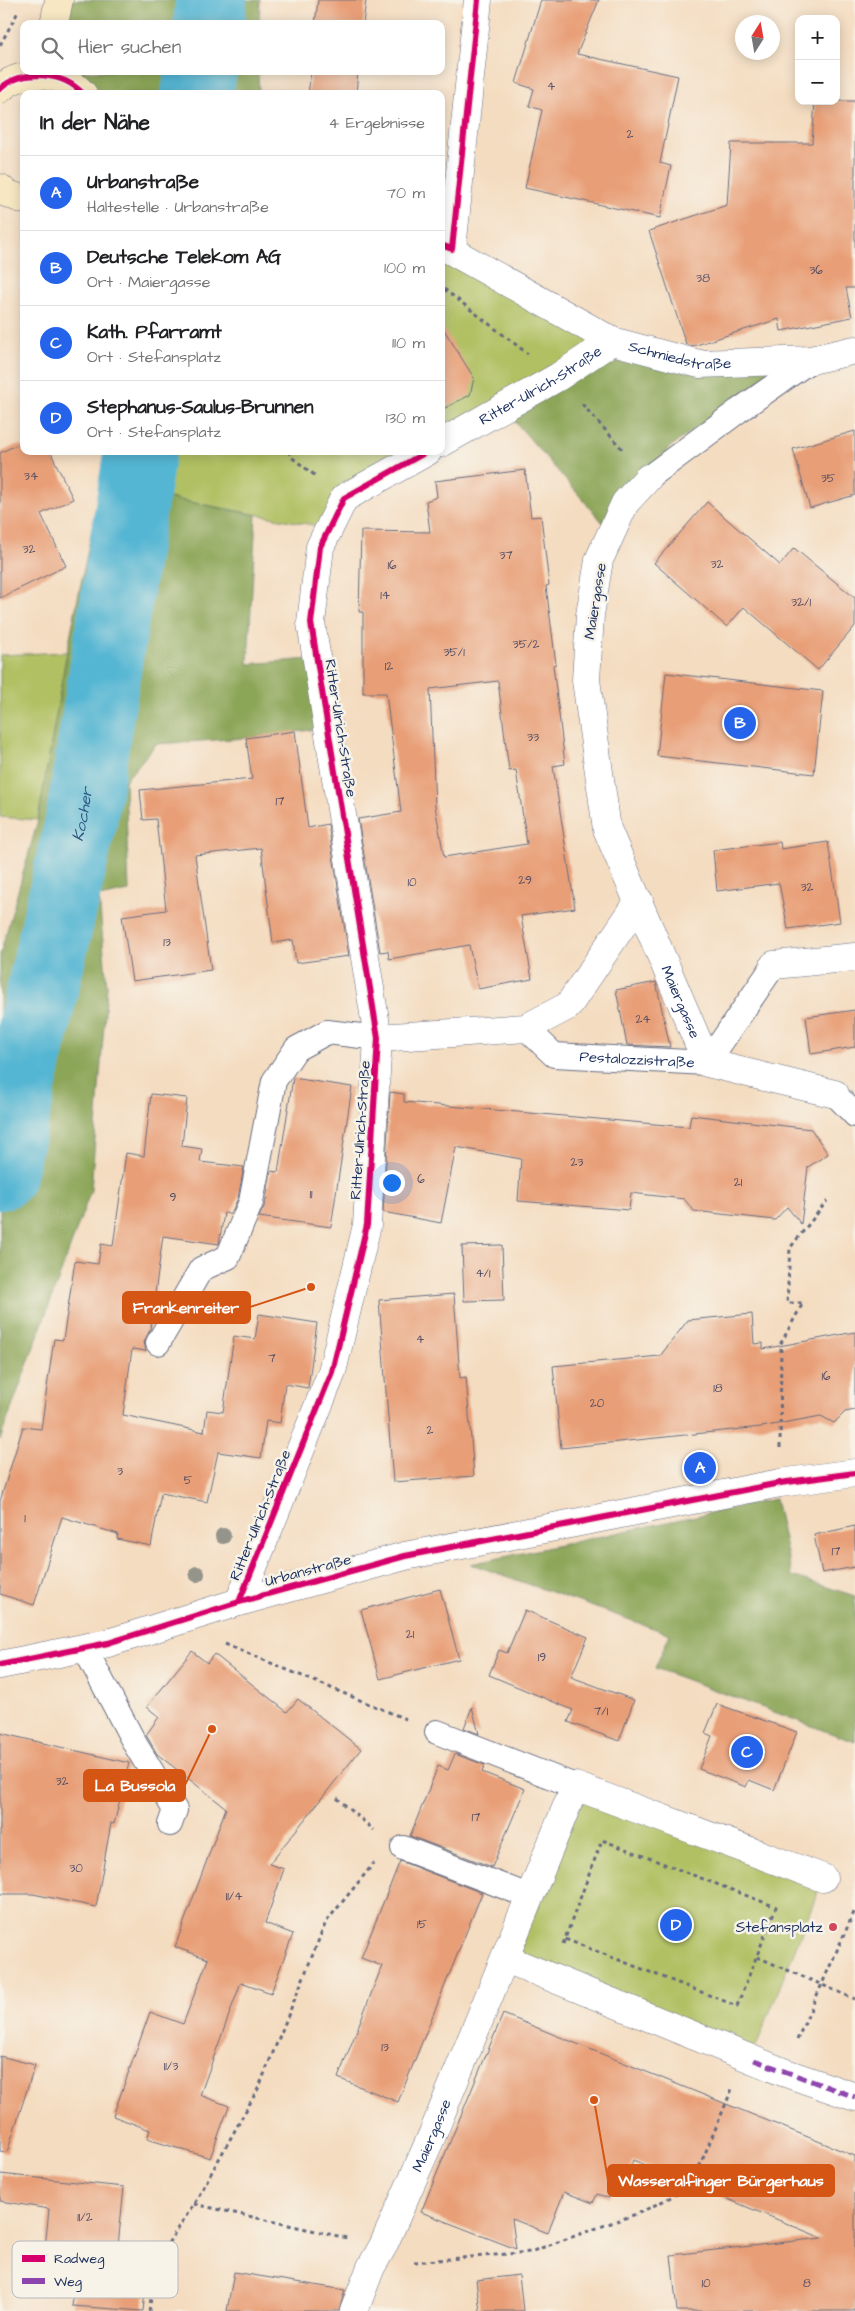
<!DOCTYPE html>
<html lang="de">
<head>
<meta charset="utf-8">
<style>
  :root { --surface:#fff; --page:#f6f6f6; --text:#202124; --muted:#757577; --line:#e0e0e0; --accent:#2563eb }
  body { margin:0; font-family:"Architects Daughter",sans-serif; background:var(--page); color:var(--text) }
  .controls { position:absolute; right:15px; top:15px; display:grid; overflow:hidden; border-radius:10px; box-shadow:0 2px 12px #0003 }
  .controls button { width:45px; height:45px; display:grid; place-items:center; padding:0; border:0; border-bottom:1px solid var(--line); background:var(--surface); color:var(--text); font:25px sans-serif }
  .compass { position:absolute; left:735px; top:15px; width:45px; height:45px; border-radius:50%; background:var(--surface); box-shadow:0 2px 12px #0003; rotate:11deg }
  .you { position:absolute; left:391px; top:1182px; width:18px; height:18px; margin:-12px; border:4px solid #fff; border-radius:50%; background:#1a73e8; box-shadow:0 0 0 8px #1a73e833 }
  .badge { display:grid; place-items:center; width:32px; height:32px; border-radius:50%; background:var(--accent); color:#fff; font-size:16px; font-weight:700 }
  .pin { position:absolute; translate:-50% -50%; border:2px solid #fff; box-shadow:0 1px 5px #0006 }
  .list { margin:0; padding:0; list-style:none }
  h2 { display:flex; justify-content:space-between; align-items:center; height:65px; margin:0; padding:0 20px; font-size:21px }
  h2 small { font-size:16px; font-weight:400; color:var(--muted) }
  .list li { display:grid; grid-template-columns:32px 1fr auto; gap:15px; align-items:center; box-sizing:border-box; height:75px; padding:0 20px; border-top:1px solid var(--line) }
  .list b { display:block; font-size:19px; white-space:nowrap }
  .list p { margin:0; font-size:16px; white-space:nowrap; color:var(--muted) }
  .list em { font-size:16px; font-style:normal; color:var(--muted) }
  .icon { flex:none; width:28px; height:28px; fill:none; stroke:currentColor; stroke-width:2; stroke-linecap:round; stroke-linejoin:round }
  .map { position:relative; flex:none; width:855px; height:2311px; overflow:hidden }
  .search { position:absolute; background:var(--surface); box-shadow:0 2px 12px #0003; left:20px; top:20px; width:425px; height:55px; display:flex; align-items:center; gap:12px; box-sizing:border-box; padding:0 18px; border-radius:10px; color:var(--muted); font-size:19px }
  .panel { position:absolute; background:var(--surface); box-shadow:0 2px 12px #0003; left:20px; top:90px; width:425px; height:365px; border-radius:10px }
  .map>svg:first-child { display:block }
  .green { fill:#b0c062; stroke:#667860 }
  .forest { fill:#8ca658; stroke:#546a5b }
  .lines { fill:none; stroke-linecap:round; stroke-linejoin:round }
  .river { stroke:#55b6d3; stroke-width:72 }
  .building { fill:#e89f77; fill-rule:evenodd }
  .service-casing { stroke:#676c80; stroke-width:26 }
  .minor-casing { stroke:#676c80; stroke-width:29 }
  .tertiary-casing { stroke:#676c80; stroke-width:29 }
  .secondary-casing { stroke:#676c80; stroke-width:29 }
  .path { stroke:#676c80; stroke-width:3; stroke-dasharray:4 4; stroke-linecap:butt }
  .service { stroke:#fff; stroke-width:24 }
  .minor { stroke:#fff; stroke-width:28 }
  .tertiary { stroke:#fff; stroke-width:28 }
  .secondary { stroke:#f7e8c3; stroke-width:28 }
  .quiet { stroke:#8e44ad; stroke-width:5; stroke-dasharray:10 5; stroke-linecap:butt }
  .cycleway-casing { stroke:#f7f3e8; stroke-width:9 }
  .cycleway { stroke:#d6006c; stroke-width:6 }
  .tree { fill:#95948b }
  .poi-dot { fill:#d1495b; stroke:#f7f3e8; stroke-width:2 }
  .labels { text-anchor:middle; stroke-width:5; stroke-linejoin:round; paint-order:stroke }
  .number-label { font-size:12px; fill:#4e4b64 }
  .street-label { font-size:15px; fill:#1b2f5e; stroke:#f7f3e8 }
  .poi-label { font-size:15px; fill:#1b2f5e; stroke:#f7f3e8; text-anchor:end }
  .water-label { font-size:16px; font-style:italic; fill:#2c5881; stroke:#f7f3e8 }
  .key { fill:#f7f3e8; stroke:#b5b8bf; stroke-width:1 }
  .key-label { font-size:14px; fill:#1b2f5e }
  .leader { fill:none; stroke:#d45514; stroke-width:2 }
  .callout-dot { fill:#d45514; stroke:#f7f3e8; stroke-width:2 }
  .callout { fill:#d45514; stroke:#d45514; stroke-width:2 }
  .callout-label { font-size:16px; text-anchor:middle; font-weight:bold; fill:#fff }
</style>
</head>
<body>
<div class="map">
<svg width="855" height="2311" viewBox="0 0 855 2311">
  <rect width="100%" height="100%" fill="#f7f3e8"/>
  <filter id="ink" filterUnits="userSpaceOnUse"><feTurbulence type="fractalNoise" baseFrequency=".02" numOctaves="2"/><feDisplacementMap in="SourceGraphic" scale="10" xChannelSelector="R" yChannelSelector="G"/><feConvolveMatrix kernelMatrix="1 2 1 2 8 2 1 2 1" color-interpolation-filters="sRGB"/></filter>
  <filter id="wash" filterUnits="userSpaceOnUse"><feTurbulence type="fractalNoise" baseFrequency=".0096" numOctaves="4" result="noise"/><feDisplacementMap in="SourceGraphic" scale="20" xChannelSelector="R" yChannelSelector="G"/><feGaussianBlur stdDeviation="1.12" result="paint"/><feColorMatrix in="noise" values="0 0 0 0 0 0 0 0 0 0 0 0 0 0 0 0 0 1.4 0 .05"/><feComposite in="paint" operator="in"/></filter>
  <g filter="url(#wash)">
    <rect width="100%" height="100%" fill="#f4dcc0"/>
    <path class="green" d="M 441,252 L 598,341 L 441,431 Z
      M 154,451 L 405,451 L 318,526 L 147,494 Z
      M 67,652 L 38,820 L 0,817 L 0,655 Z
      M 579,1794 L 821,1884 L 755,2049 L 516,1954 Z"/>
    <path class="forest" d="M 59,0 L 260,0 L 259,24 L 54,24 Z
      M 44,71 L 258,71 L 259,94 L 83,94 Z
      M 613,348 L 774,371 L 670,447 L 605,525 L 510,416 Z
      M 108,451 L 154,451 L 148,494 L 256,515 L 248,664 L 310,659 L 320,729 L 246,738 L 156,744 L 125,781 L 129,891 L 99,897 L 107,987 L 91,1190 L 0,1440 L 0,955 L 38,820 L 67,652 Z
      M 775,1499 L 792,1576 L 855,1596 L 855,1742 L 655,1668 L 670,1634 L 471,1564 Z"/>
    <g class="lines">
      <g class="river">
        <path d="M 209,24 L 211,0"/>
        <path d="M 197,94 L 201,71"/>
        <path id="s1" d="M 0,1174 L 81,821 L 140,451"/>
      </g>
    </g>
    <g id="blocks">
      <path class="building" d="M 318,0 L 366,0 L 363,24 L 315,24 Z
        M 541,0 L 599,0 L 577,54 L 678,76 L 660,163 L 671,166 L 660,218 L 525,188 L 542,110 L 529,106 L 534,89 L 516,83 Z
        M 311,71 L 358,71 L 356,94 L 308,94 Z
        M 815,101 L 855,101 L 855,288 L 846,288 L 852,317 L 781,331 L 779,319 L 693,346 L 686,344 L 649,231 L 727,205 L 731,143 L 812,143 Z
        M 441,325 L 474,378 L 470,395 L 441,410 Z
        M 855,431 L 855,495 L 810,508 L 793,449 Z
        M 16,445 L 24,446 L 24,451 L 50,451 L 73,499 L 41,514 L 66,566 L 0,598 L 0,453 Z
        M 525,470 L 531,517 L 541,516 L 549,585 L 546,586 L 556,664 L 553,665 L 565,764 L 553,766 L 575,908 L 521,916 L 532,979 L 478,989 L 469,945 L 389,959 L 388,951 L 380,952 L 358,819 L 401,812 L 386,693 L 363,693 L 363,612 L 359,612 L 361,531 L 430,532 L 426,501 L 437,497 L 435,481 ZM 498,681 L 509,771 L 516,770 L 527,844 L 444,857 L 435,806 L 430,689 Z
        M 707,502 L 780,565 L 794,548 L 855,598 L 855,626 L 818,670 L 744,607 L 727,627 L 654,563 Z
        M 666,673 L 823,691 L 814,774 L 657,756 Z
        M 295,731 L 308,828 L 328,824 L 349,956 L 296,963 L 293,940 L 273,943 L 261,848 L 195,855 L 211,970 L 132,981 L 122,916 L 166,910 L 156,819 L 143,820 L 140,790 L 252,779 L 246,738 Z
        M 780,842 L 781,849 L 828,842 L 840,922 L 788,929 L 779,883 L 717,891 L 713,850 Z
        M 656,982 L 670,1047 L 627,1045 L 616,990 Z
        M 855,1010 L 855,1047 L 811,1054 L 806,1017 Z
        M 293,1078 L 352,1087 L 331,1227 L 259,1217 L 265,1205 L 271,1171 L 278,1172 Z
        M 390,1092 L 404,1094 L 404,1102 L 689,1127 L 691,1115 L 811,1129 L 828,1154 L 808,1167 L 801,1224 L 787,1207 L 775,1220 L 694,1211 L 684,1199 L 631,1193 L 629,1210 L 518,1201 L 521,1159 L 456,1147 L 441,1223 L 383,1212 Z
        M 151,1094 L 187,1098 L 182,1146 L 202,1149 L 200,1162 L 244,1167 L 238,1198 L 231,1214 L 224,1213 L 219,1244 L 163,1236 L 150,1330 L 144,1342 L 146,1351 L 132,1349 L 123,1415 L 204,1432 L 207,1410 L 223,1412 L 234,1336 L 255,1339 L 259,1314 L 317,1323 L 308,1388 L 285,1384 L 280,1423 L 266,1421 L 261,1458 L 218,1452 L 207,1502 L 161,1493 L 151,1546 L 117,1539 L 118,1534 L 62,1517 L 34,1605 L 0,1594 L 0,1501 L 23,1427 L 41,1429 L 54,1339 L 63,1340 L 75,1261 L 98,1264 L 101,1244 L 113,1246 L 126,1153 L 144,1156 Z
        M 502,1245 L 504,1300 L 464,1301 L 462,1246 Z
        M 454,1294 L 460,1378 L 466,1377 L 474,1476 L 393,1482 L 379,1300 Z
        M 752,1314 L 754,1344 L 763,1343 L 763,1349 L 855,1332 L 855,1410 L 845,1412 L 834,1423 L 821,1416 L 761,1427 L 561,1448 L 553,1366 L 660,1356 L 688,1320 Z
        M 855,1526 L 855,1567 L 822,1573 L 814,1535 Z
        M 440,1589 L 459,1659 L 380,1679 L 361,1610 Z
        M 525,1610 L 588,1637 L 571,1677 L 634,1700 L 619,1741 L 568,1722 L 573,1710 L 489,1675 L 499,1650 L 507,1653 Z
        M 192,1651 L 207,1663 L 214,1654 L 287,1712 L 298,1699 L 361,1749 L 269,1864 L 284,1869 L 265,1923 L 293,1934 L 271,1993 L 241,1982 L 200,2095 L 229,2106 L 210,2158 L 147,2139 L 150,2130 L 113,2116 L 150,2012 L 183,2024 L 208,1959 L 175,1947 L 226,1808 L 157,1754 L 146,1735 L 159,1717 L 147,1707 Z
        M 717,1704 L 797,1732 L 774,1790 L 749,1780 L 746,1787 L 699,1769 L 712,1736 L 705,1733 Z
        M 472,1707 L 479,1734 L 464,1728 Z
        M 0,1733 L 129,1763 L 114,1824 L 111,1823 L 96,1907 L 33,1894 L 0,1894 Z
        M 455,1754 L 485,1765 L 482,1772 L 525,1789 L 492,1867 L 410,1836 L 438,1766 L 448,1770 Z
        M 400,1861 L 482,1893 L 398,2102 L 338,2078 L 382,1966 L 361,1958 Z
        M 503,2014 L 855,2156 L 855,2311 L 677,2311 L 671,2255 L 822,2238 L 633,2160 L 627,2175 L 619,2172 L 609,2198 L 597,2194 L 593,2203 L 564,2192 L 548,2233 L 512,2219 L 516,2249 L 421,2212 Z
        M 0,2056 L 35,2065 L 7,2152 L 0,2151 Z
        M 0,2174 L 124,2187 L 118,2246 L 149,2249 L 143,2311 L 72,2306 L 74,2291 L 41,2287 L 49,2209 L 0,2201 Z
        M 234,2272 L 345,2290 L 339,2311 L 227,2311 Z
        M 519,2275 L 523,2311 L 480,2311 L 476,2280 Z"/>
    </g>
  </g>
  <g filter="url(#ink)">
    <use href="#blocks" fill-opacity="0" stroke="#676c80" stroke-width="1"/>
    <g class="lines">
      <defs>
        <g id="service">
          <path d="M 648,478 L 738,411 L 811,360"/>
          <path id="s2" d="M 526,1028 L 554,1055 L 707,1063 L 774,965"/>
          <path d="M 835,1094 L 855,1115"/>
          <path d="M 158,1343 L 201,1269 L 228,1257 L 251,1202 L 274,1081 L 296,1049 L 327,1032 L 378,1038"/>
          <path d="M 84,1647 L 135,1744 L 175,1810 L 170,1824"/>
          <path d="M 437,1732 L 575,1786"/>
          <path d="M 403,1848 L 531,1897"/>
        </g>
        <g id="minor">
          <path id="s3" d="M 441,245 L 612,341 L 699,364 L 811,360 L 855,350"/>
          <path d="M 452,249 L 478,0"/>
          <path id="s4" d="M 441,443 L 558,377 L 612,341"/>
          <path id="s5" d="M 648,478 L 625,503 L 599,560 L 590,615 L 586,680 L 607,829 L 707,1063 L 835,1094"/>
          <path d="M 774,965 L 855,957"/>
          <path d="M 378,1038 L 526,1028 L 568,1006 L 639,901"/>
          <path d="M 239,1602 L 332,1372 L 367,1225 L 378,1038 L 311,623 L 320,547 L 344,498 L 428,451"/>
          <path d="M 506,1959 L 783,2072 L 855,2097"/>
          <path id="s6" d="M 354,2311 L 371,2267 L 383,2246 L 431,2138 L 575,1786 L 823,1878"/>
        </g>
        <path id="tertiary" d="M 0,1665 L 108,1643 L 239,1602 L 405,1556 L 780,1483 L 855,1473"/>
        <path id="secondary" d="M 54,24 L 59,0
          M 0,89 C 22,68 64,72 83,94
          M 0,188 L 6,193 L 24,200"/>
      </defs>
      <use href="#service" class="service-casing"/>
      <use href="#minor" class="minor-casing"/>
      <use href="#tertiary" class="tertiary-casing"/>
      <use href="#secondary" class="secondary-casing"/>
      <path class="path" d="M 0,45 L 18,12
        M 444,289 L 528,354
        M 582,404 L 624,451
        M 289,451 L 290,456 L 317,477
        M 780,1448 L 781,1343 L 803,1303 L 787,1303 L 790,1248 L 827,1201
        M 225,1644 L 408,1720
        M 337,1798 L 374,1830
        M 563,1944 L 602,1840 L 776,1907 L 737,2006 L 565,1939
        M 757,1957 L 855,1999
        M 797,2040 L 855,1910
        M 194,2204 L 347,2238
        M 414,2262 L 530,2252 L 639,2213 L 691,2187 L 732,2089
        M 149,2311 L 157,2260 L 194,2204 L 259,2087 L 326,1922 L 374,1863"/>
      <use href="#service" class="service"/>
      <use href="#minor" class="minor"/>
      <use href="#tertiary" class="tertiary"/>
      <use href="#secondary" class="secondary"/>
      <path class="quiet" d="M 754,2060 L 855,2097"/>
      <defs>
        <path id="cycleway" d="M 0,89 C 22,68 64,72 83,94
          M 441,245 L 452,249 L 478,0
          M 239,1602 L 332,1372 L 367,1225 L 378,1038 L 311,623 L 320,547 L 344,498 L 428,451
          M 0,1665 L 108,1643 L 239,1602 L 405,1556 L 780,1483 L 855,1473"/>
      </defs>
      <use href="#cycleway" class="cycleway-casing"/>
      <use href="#cycleway" class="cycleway"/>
    </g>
    <g class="tree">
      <circle cx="223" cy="1536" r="8"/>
      <circle cx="197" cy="1574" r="8"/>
    </g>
  </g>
  <circle class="poi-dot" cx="833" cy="1927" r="5"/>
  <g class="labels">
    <g class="number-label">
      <text x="551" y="90">4</text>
      <text x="630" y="138">2</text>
      <text x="816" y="274">36</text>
      <text x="703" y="282">38</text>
      <text x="31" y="480">34</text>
      <text x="828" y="482">35</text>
      <text x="29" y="553">32</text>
      <text x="506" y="559">37</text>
      <text x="717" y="568">32</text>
      <text x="392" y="569">16</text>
      <text x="385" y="599">14</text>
      <text x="801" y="606">32/1</text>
      <text x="526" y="648">35/2</text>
      <text x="454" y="656">35/1</text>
      <text x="389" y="670">12</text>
      <text x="533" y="741">33</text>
      <text x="280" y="805">17</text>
      <text x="525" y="884">29</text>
      <text x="412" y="886">10</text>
      <text x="807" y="891">32</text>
      <text x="167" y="946">13</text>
      <text x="643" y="1023">24</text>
      <text x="577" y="1166">23</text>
      <text x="421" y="1183">6</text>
      <text x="738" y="1186">21</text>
      <text x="311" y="1198">11</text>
      <text x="173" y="1201">9</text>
      <text x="483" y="1277">4/1</text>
      <text x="420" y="1343">4</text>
      <text x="272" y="1362">7</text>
      <text x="826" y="1380">16</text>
      <text x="718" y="1392">18</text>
      <text x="597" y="1407">20</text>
      <text x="430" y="1434">2</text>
      <text x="120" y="1475">3</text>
      <text x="188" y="1484">5</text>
      <text x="25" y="1522">1</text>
      <text x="836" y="1555">17</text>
      <text x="410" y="1638">21</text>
      <text x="542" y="1661">19</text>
      <text x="601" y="1715">7/1</text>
      <text x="62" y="1785">32</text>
      <text x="476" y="1821">17</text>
      <text x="76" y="1872">30</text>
      <text x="234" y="1900">11/4</text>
      <text x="422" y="1928">15</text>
      <text x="385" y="2051">13</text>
      <text x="171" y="2070">11/3</text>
      <text x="85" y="2221">11/2</text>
      <text x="706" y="2287">10</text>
      <text x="807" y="2287">8</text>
    </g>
    <g class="street-label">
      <text dy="5" stroke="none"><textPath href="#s3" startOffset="266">Schmiedstraße</textPath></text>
      <text dy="5" stroke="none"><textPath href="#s4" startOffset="115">Ritter-Ulrich-Straße</textPath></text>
      <text transform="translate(595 601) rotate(-81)" y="5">Maiergasse</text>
      <text transform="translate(341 728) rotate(81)" y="5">Ritter-Ulrich-Straße</text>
      <text dy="5" stroke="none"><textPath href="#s5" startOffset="556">Maiergasse</textPath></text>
      <text dy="5" stroke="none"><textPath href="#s2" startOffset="122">Pestalozzistraße</textPath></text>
      <text transform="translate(360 1130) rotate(-86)" y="5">Ritter-Ulrich-Straße</text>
      <text transform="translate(260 1515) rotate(-68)" y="5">Ritter-Ulrich-Straße</text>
      <text transform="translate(308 1570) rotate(-15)" y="5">Urbanstraße</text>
      <text dy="5" stroke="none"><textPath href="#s6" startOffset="192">Maiergasse</textPath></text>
    </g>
    <g class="poi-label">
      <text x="823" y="1932">Stefansplatz</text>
    </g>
    <g class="water-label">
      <text dy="6" stroke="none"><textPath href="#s1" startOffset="369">Kocher</textPath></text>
    </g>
  </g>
  <rect x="12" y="2241" width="166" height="57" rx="8" class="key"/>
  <rect x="22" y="2255" width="23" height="7" fill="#d6006c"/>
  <rect x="22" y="2278" width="23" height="6" fill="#8e44ad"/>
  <g class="key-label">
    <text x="54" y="2263">Radweg</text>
    <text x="54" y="2286">Weg</text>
  </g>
  <path class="leader" d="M311 1287L250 1307M212 1729L185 1785M594 2100L608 2180"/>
  <g class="callout-dot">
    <circle cx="311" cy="1287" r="5"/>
    <circle cx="212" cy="1729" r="5"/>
    <circle cx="594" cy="2100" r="5"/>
  </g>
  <g class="callout">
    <rect x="123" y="1292" width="127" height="31" rx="5"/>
    <rect x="84" y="1770" width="101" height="31" rx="5"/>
    <rect x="608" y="2165" width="226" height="31" rx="5"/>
  </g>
  <g class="callout-label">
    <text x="186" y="1313">Frankenreiter</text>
    <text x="135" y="1791">La Bussola</text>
    <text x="721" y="2186">Wasseralfinger Bürgerhaus</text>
  </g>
</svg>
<div class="controls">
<button>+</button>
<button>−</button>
</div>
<svg class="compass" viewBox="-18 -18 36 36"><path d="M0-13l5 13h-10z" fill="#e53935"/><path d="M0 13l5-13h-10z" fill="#757577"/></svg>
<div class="you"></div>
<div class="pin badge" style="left:700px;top:1468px">A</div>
<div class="pin badge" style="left:740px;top:723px">B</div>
<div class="pin badge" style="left:747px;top:1752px">C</div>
<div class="pin badge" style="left:676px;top:1925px">D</div>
<div class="search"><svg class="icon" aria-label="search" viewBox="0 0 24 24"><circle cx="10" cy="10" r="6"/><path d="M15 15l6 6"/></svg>Hier suchen</div>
<section class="panel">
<h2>In der Nähe<small>4 Ergebnisse</small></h2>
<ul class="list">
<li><span class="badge">A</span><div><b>Urbanstraße</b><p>Haltestelle · Urbanstraße</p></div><em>70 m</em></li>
<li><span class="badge">B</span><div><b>Deutsche Telekom AG</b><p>Ort · Maiergasse</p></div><em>100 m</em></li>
<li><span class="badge">C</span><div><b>Kath. Pfarramt</b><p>Ort · Stefansplatz</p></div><em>110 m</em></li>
<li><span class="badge">D</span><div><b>Stephanus-Saulus-Brunnen</b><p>Ort · Stefansplatz</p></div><em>130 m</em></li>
</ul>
</section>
</div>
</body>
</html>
